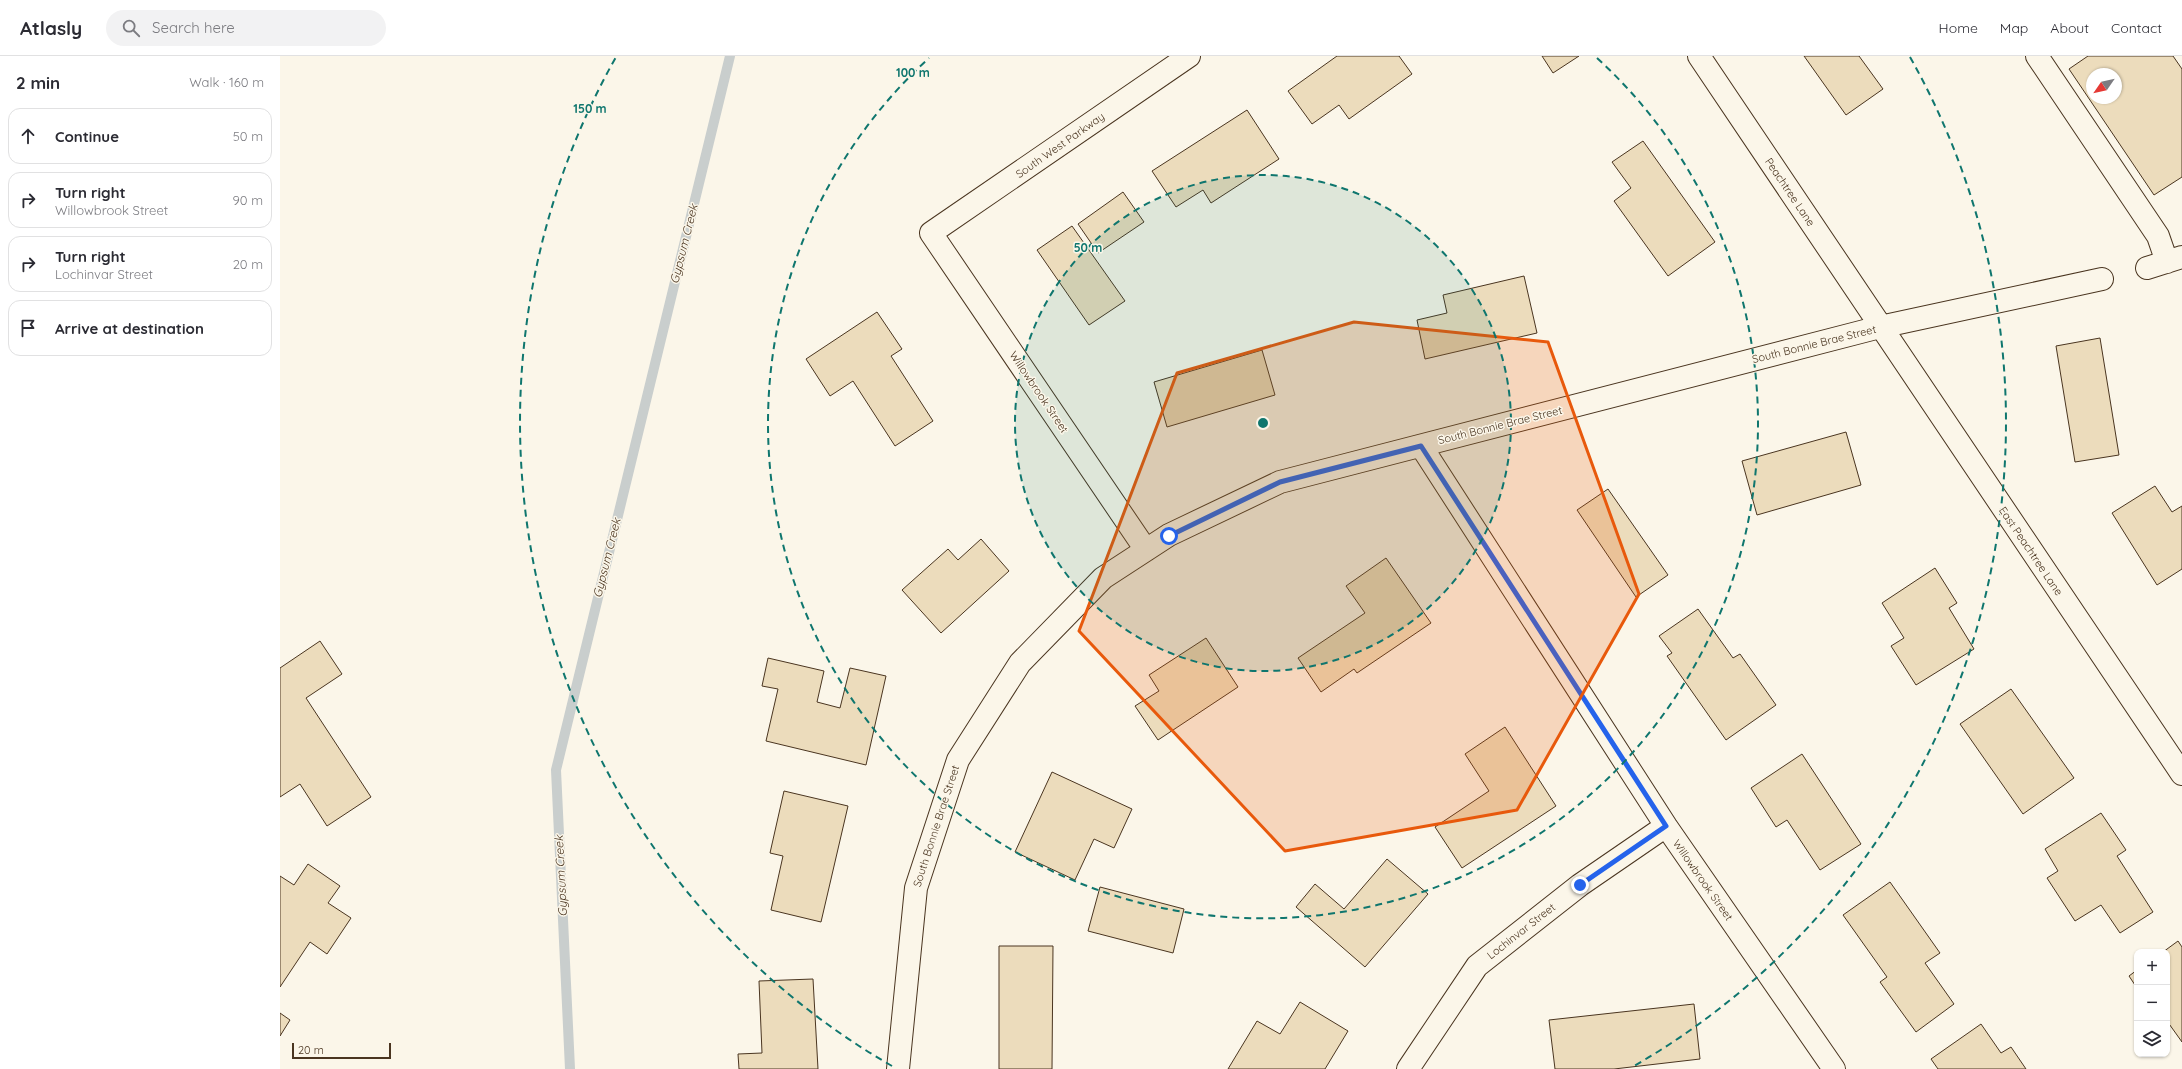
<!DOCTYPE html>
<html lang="en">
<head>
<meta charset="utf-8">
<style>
  :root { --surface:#fff; --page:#f2f2f3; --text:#2b2b33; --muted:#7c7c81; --line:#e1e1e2 }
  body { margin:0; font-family:Quicksand,sans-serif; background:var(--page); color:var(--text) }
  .controls { position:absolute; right:12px; bottom:12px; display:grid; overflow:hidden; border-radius:8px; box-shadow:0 1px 3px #0004 }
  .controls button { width:36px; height:36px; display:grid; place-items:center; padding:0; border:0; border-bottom:1px solid var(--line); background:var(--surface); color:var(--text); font:20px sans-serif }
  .compass { position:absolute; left:1806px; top:12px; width:36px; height:36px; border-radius:50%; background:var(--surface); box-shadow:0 1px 3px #0004; rotate:236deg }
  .scale { position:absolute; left:12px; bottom:10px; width:99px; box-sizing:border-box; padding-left:4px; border:2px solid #4a3520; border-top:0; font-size:11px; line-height:14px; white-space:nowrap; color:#4a3520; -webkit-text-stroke:3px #fbf6e9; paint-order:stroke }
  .stop { position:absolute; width:12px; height:12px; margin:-9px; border:3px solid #2563eb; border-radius:50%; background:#fff }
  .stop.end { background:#2563eb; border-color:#fff; box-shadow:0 1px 4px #0008 }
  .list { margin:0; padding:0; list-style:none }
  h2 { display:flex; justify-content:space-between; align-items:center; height:52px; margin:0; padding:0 16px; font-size:17px }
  h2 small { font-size:13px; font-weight:400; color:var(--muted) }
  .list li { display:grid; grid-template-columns:26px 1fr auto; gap:12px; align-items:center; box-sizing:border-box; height:56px; margin:0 8px 8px; padding:0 8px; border:1px solid var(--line); border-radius:12px }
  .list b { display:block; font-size:15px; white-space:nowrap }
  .list p { margin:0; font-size:13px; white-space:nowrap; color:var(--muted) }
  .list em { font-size:13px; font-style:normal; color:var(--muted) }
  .icon { flex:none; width:22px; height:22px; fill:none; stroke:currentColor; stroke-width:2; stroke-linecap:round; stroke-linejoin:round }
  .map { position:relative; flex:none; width:1902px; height:1013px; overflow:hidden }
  header { display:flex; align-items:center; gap:24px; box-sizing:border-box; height:56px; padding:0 20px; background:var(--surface); border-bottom:1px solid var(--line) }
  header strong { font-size:19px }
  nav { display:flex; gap:22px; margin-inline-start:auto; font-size:14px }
  .search { width:280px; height:36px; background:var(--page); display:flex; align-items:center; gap:10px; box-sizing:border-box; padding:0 14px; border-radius:22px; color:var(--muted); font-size:15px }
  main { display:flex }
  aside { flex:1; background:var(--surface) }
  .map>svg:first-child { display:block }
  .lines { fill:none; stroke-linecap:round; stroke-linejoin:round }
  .stream { stroke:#c9cecd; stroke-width:10 }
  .building { fill:#ecdcbc; stroke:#4a3520; fill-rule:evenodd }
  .minor-casing { stroke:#4a3520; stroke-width:24 }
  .minor { stroke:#fbf6e9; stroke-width:22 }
  .route { stroke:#2563eb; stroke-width:5 }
  .marked { fill:#e8590c; fill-opacity:0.2; stroke:#e8590c; stroke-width:3; stroke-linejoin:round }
  .ring { fill:none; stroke:#0f766e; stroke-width:2; stroke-dasharray:7 5 }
  .labels { text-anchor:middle; stroke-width:3; stroke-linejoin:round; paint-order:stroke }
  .street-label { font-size:11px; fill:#4a3520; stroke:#fbf6e9 }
  .water-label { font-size:12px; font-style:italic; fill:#4a3520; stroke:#fbf6e9 }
  .centre { fill:#0f766e; stroke:#fbf6e9; stroke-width:2 }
  .ring-label { font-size:12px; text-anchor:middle; font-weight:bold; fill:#0f766e; stroke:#fbf6e9; stroke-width:3; stroke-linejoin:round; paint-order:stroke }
</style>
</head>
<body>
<header>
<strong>Atlasly</strong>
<div class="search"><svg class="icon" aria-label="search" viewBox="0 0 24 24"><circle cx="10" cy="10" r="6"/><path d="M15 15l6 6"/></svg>Search here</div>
<nav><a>Home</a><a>Map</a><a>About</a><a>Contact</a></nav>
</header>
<main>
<aside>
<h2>2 min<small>Walk · 160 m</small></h2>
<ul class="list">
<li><svg class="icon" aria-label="ahead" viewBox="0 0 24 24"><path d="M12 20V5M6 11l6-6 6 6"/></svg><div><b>Continue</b></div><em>50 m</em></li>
<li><svg class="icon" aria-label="right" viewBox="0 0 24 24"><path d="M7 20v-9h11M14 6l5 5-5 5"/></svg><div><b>Turn right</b><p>Willowbrook Street</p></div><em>90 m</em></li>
<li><svg class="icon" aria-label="right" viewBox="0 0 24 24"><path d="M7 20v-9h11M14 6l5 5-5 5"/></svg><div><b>Turn right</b><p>Lochinvar Street</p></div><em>20 m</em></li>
<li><svg class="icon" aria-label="arrive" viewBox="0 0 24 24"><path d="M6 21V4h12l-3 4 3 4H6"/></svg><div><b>Arrive at destination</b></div></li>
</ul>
</aside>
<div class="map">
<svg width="1902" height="1013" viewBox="0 0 1902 1013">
  <rect width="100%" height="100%" fill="#fbf6e9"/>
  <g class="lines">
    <path class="stream" d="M 290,1013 L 276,714 L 450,0"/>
  </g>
  <path class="building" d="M 1057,0 L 1119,0 L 1132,18 L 1069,63 L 1059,49 L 1032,68 L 1008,35 Z
    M 1262,0 L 1299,0 L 1273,17 Z
    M 1524,0 L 1579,0 L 1603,33 L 1566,59 Z
    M 1808,0 L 1893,0 L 1902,13 L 1902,121 L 1874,139 L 1789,13 ZM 1812,18 L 1836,18 L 1836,42 L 1812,42 Z
    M 967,54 L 999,103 L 931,147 L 923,134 L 896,151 L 872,115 Z
    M 1363,85 L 1435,186 L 1388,220 L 1334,145 L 1351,132 L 1332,106 Z
    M 843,136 L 864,166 L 818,197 L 798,168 Z
    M 792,170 L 845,245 L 809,269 L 757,194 Z
    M 1244,220 L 1257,277 L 1145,303 L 1137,264 L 1167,257 L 1163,239 Z
    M 597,256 L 622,293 L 611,300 L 653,365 L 615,390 L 573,325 L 550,340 L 526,303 Z
    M 1820,282 L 1839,399 L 1795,406 L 1776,290 Z
    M 982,294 L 995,339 L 887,371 L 874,326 Z
    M 1566,376 L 1581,429 L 1477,459 L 1462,405 Z
    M 1875,430 L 1892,456 L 1902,450 L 1902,513 L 1877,529 L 1832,457 Z
    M 1328,433 L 1388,519 L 1356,541 L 1297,454 Z
    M 701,483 L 729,515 L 661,577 L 622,534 L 668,493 L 678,504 Z
    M 1106,502 L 1151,567 L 1077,617 L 1074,613 L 1041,636 L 1018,602 L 1085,557 L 1066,530 Z
    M 1655,512 L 1677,547 L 1669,552 L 1694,593 L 1636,629 L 1611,590 L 1624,582 L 1602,547 Z
    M 1418,553 L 1453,602 L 1460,598 L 1496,649 L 1446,684 L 1387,600 L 1392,597 L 1379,580 Z
    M 926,582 L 958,631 L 878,684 L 855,650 L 879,635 L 869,619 Z
    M 40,585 L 62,618 L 26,642 L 91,741 L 47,770 L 20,728 L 0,741 L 0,612 Z
    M 488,602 L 544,615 L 537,646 L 560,652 L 570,612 L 606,620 L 586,709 L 486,685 L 498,633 L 482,630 Z
    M 1731,633 L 1794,722 L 1743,758 L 1680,668 Z
    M 1225,671 L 1276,750 L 1182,812 L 1155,771 L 1209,735 L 1185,698 Z
    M 1522,698 L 1581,788 L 1540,814 L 1507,764 L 1496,771 L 1471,732 Z
    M 772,716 L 852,753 L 834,792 L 814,783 L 795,824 L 735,796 Z
    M 504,735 L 568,750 L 541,866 L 491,854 L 503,800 L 490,797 Z
    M 1821,757 L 1846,794 L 1837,800 L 1873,856 L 1840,877 L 1821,849 L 1795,865 L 1767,822 L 1778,815 L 1765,793 Z
    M 1107,803 L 1148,838 L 1085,911 L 1016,851 L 1035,828 L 1064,853 Z
    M 28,808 L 60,830 L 48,847 L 71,862 L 47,898 L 30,886 L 0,931 L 0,820 L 14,829 Z
    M 1610,826 L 1660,897 L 1645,907 L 1674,948 L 1636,976 L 1600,926 L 1607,921 L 1563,859 Z
    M 820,831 L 904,853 L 893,897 L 808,875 Z
    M 1898,885 L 1902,891 L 1902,986 L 1887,965 L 1887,896 L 1883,896 Z
    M 719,890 L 773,890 L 772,1013 L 719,1013 Z
    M 1857,914 L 1857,932 L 1849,920 Z
    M 533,923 L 538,1013 L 459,1013 L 458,998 L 482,997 L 479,925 Z
    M 1020,946 L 1068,975 L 1045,1013 L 948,1013 L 977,965 L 1000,978 Z
    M 1414,948 L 1420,1003 L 1334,1013 L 1275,1013 L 1269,964 Z
    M 0,957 L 10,964 L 0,980 Z
    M 1701,968 L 1721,997 L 1731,991 L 1746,1013 L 1658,1013 L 1651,1003 Z"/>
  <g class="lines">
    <defs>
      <path id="minor" d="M 1419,0 L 1902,718
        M 1757,0 L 1878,180 L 1887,206
        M 1867,212 L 1902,201
        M 1141,390 L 1386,770 L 1554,1013
        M 866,494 L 651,177 L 909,0
        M 618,1013 L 636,832 L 678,704 L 740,607 L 823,522 L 866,494 L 889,479 L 1000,426 L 1600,271 L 1822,223
        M 1128,1013 L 1197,910 L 1300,829 L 1386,770"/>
    </defs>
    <use href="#minor" class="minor-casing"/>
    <use href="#minor" class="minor"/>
  </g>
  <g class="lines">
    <path class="route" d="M 889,480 L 1000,426 L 1141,390 L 1386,770 L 1300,829"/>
  </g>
  <path class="marked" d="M 1074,266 L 1268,286 L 1359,538 L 1237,754 L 1005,795 L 799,575 L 897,317 Z"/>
  <circle cx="983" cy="367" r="248" fill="#0f766e" fill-opacity=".12"/>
  <g class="ring">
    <circle cx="983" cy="367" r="248"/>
    <path d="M1317 2A495 495 0 1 1 649 2"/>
    <path d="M612 1010A743 743 0 0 1 336 1M1630 1A743 743 0 0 1 1354 1010"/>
  </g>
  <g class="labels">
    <g class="street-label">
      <text transform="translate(780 89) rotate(-35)" y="4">South West Parkway</text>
      <text transform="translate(1510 136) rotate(56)" y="4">Peachtree Lane</text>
      <text transform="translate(1534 288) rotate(-14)" y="4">South Bonnie Brae Street</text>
      <text transform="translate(759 336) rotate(56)" y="4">Willowbrook Street</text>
      <text transform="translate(1220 369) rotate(-14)" y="4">South Bonnie Brae Street</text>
      <text transform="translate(1751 495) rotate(56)" y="4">East Peachtree Lane</text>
      <text transform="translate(656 770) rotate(-72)" y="4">South Bonnie Brae Street</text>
      <text transform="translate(1423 824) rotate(55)" y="4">Willowbrook Street</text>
      <text transform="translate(1241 875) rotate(-38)" y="4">Lochinvar Street</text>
    </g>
    <g class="water-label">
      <text transform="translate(404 188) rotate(-76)" y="4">Gypsum Creek</text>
      <text transform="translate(327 502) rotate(-76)" y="4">Gypsum Creek</text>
      <text transform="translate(281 820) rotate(-93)" y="4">Gypsum Creek</text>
    </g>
  </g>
  <circle cx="983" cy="367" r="6" class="centre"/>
  <g class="ring-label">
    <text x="633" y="21">100 m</text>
    <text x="310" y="57">150 m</text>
    <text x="808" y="196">50 m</text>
  </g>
</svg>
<div class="controls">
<button>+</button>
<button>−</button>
<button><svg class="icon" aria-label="layers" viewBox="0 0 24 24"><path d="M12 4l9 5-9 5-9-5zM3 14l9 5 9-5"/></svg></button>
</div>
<svg class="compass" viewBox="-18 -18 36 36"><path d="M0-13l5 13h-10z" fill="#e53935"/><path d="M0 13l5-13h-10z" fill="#7c7c81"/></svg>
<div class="scale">20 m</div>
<div class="stop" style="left:889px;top:480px"></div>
<div class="stop end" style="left:1300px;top:829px"></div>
</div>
</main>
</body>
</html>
